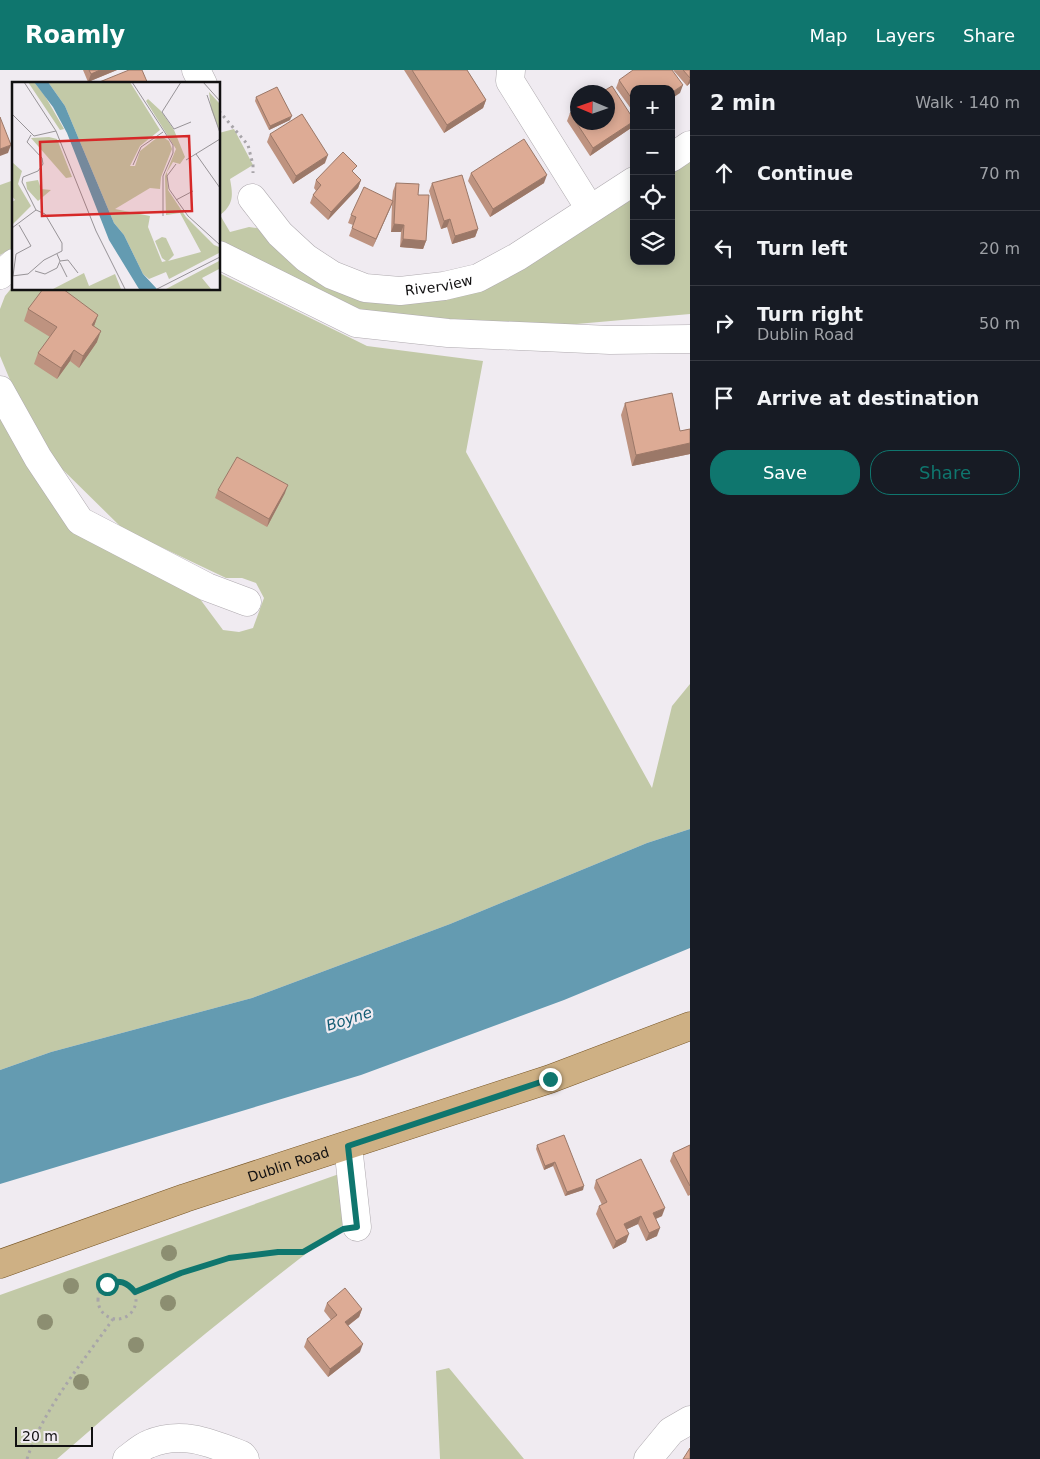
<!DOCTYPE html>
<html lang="en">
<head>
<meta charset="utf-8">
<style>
  :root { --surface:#171b24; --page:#242831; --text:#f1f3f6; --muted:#9ea1a6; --line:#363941; --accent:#0f766e }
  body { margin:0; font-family:"DejaVu Sans",sans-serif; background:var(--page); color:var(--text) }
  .controls { position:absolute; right:15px; top:15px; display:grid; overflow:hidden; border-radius:10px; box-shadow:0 2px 12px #0003 }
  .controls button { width:45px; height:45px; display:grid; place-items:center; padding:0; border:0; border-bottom:1px solid var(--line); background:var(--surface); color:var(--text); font:25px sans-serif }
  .compass { position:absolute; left:570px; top:15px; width:45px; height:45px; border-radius:50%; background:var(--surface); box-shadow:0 2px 12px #0003; rotate:272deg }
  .scale { position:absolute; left:15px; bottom:12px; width:78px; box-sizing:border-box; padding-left:5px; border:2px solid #111011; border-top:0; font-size:14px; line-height:18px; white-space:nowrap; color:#111011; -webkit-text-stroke:4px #f0ebf1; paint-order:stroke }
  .stop { position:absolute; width:15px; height:15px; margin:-11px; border:4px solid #0f766e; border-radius:50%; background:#fff }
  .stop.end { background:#0f766e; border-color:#fff; box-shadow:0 1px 5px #0008 }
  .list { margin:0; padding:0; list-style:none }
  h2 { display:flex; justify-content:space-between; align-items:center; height:65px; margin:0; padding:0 20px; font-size:21px }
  h2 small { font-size:16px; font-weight:400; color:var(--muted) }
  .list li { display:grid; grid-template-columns:32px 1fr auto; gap:15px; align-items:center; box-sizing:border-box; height:75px; padding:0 20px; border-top:1px solid var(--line) }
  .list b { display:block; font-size:19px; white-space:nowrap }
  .list p { margin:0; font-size:16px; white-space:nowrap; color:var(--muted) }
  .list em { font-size:16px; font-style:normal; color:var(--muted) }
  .actions { display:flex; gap:10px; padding:15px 20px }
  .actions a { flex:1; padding:11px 0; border:1px solid var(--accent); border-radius:20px; text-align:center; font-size:18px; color:var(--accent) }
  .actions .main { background:var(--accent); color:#fff }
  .icon { flex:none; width:28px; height:28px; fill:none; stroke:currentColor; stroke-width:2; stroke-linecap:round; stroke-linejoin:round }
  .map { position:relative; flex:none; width:690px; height:1389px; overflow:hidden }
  header { display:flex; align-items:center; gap:30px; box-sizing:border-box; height:70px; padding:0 25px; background:var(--accent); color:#fff }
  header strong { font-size:24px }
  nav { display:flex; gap:28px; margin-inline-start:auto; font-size:18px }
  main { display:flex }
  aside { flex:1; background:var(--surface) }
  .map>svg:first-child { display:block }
  .green { fill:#c2c9a7 }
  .water { fill:#649bb1 }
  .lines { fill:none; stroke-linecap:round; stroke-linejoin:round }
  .minor-casing { stroke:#afaaaf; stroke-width:29 }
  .major-casing { stroke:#775626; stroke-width:29 }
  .path { stroke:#a8a5a9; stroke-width:3; stroke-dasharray:2.5 4; stroke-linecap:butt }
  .minor { stroke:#fff; stroke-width:28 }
  .major { stroke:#ceb084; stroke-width:28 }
  .tree { fill:#8c8e71 }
  .wall { fill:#be9380 }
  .shaded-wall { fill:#9b7868 }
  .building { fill:#ddab95; stroke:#9b7868 }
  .route { stroke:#0f766e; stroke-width:6 }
  .labels { text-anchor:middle; stroke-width:4.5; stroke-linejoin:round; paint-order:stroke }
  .street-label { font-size:14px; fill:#111011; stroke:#f0ebf1 }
  .water-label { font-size:15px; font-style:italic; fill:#115b73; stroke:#f0ebf1 }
  .inset-road { fill:none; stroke:#979397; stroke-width:1 }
  .view { fill:#d62828; fill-opacity:0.15; stroke:#d62828; stroke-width:2.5 }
  .inset-edge { fill:none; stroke:#111011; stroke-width:2.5 }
</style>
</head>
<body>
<header>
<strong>Roamly</strong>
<nav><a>Map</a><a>Layers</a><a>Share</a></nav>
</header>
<main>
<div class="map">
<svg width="690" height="1389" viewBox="0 0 690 1389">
  <rect width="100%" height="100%" fill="#f0ebf1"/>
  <path class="green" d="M 234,59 L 253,95 L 230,109 C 233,125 234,134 220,145 L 230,162 L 249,157 L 257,158 L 288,190 L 325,216 L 369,232 L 405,233 L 451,229 L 491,215 L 634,128 L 634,191 L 671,191 L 671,102 L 690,89 L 690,244 L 554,256 L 503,256 L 363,240 L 330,228 L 219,174 L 219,63 Z
    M 14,110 L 14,177 L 0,185 L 0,115 Z
    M 219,203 L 367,276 L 483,291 L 466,382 L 652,718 L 672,636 L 690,614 L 690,759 L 647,773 L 450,854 L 252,928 L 51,982 L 0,1000 L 0,349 L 70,457 L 200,529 L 223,560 L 239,562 L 253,558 L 264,528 L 256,513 L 242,508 L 226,508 L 123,459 L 59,396 L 18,329 L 0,286 L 0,239 L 5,226 L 14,215 L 14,219 L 219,219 Z
    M 339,1104 L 344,1154 C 247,1229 150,1307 57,1389 L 0,1389 L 0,1225 Z
    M 449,1298 L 524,1389 L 440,1389 L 436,1301 Z"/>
  <path class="water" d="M 690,759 L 690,878 L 564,930 L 361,1005 L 0,1114 L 0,1000 L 51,982 L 252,928 L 450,854 L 647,773 Z"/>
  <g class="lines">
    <defs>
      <g id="minor">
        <path d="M 196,0 L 203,14"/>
        <path d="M 511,0 L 510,11 L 590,139"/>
        <path d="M 671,88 L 690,75"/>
        <path id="s1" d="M 252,128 L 280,164 L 306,188 L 332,205 L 365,218 L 400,221 L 444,216 L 478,208 L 517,187 L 634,111"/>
        <path d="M 219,185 L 356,253 L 448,263 L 610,270 L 690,269"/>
        <path d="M 0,205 L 14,193"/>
        <path d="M 0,320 L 38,388 L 80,451 L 207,517 L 247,532"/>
        <path d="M 348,1076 L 357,1157"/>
        <path d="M 127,1389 C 134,1384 141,1377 149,1374 C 182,1360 211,1373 242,1385 L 245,1389"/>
        <path d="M 648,1389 L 671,1361 L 690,1350"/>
      </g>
      <g id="major">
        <path id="s2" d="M 0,1194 L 185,1128 L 550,1009 L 690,956"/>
      </g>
    </defs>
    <use href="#minor" class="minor-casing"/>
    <use href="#major" class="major-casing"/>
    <path class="path" d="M 219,41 L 248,75 L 253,95 L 253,103
      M98 1230a19 19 0 1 1 38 0a19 19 0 1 1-38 0Z
      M 135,1222 L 181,1203 L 229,1188 L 278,1182 L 303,1182 L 333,1165
      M 27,1389 C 43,1339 83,1292 113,1249"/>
    <use href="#minor" class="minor"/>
    <use href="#major" class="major"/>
  </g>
  <g class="tree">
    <circle cx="169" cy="1183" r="8"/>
    <circle cx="71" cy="1216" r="8"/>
    <circle cx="168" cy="1233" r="8"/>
    <circle cx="45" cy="1252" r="8"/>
    <circle cx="136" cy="1275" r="8"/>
    <circle cx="81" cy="1312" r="8"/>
  </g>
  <path class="wall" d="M 83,0 L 117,0 L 88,12 Z
    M 404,0 L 467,0 L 486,30 L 483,38 L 444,63 Z
    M 673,0 L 690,0 L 690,13 L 687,16 Z
    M 619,10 L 680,23 L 634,19 L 634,43 L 616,18 Z
    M 256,27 L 290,50 L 269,60 L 255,31 Z
    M 570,43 L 631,58 L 590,86 L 567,51 Z
    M 270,64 L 325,93 L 293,114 L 267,72 Z
    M 354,103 L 361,110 L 358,118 L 328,150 L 310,133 L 313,125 L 316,121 L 314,118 L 316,110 Z
    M 471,103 L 544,113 L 490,147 L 468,111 Z
    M 396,113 L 418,125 L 426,171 L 423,179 L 400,177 L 401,162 L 391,162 L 392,133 L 373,177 L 349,166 L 353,155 L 348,153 L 351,145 L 392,130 L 393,121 Z
    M 432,113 L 478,159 L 475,167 L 452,174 L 447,157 L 441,159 L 429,121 Z
    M 28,239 L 98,245 L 94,256 L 97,272 L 79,298 L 70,291 L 57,309 L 34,294 L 38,283 L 50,267 L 24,251 Z
    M 625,333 L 680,361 L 690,359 L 690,384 L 632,396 L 621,345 Z
    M 218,420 L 285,423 L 267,457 L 215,428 Z
    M 537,1075 L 583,1120 L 565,1126 L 553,1096 L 544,1100 L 536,1079 Z
    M 690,1075 L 690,1125 L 688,1126 L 670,1091 L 673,1083 Z
    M 596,1110 L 662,1146 L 656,1149 L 657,1166 L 646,1171 L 638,1154 L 627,1159 L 626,1172 L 613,1179 L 596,1144 L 599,1136 L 602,1135 L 594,1118 Z
    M 327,1233 L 362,1239 L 359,1247 L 348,1256 L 360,1282 L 328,1307 L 304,1277 L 307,1269 L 331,1250 L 324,1241 Z"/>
  <path class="shaded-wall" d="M 100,0 L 117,0 L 88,12 L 91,4 Z
    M 690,8 L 690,13 L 687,16 Z
    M 683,15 L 680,23 L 671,29 L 671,23 Z
    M 486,30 L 483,38 L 444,63 L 447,55 Z
    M 292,46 L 290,50 L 269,60 L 270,56 Z
    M 634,51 L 631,58 L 590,86 L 593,78 Z
    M 11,75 L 8,83 L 0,86 L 0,79 Z
    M 328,85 L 325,93 L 293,114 L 296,106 Z
    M 547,105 L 544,113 L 490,147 L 493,139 Z
    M 361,110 L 358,118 L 328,150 L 331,142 Z
    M 393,131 L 390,139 L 373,177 L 376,169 Z
    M 450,149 L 447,157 L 441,159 L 444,151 Z
    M 394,154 L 404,155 L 401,162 L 391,162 Z
    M 478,159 L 475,167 L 452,174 L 455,166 Z
    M 403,169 L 426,171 L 423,179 L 400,177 Z
    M 98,245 L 94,256 L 92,255 Z
    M 101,261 L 97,272 L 79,298 L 83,286 Z
    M 74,280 L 70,291 L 57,309 L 61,298 Z
    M 690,373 L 690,384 L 632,396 L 636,385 Z
    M 288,415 L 285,423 L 267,457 L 269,449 Z
    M 555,1092 L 553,1096 L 544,1100 L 545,1096 Z
    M 584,1116 L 583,1120 L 565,1126 L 567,1122 Z
    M 665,1138 L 662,1146 L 650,1151 L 653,1143 Z
    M 641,1146 L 638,1154 L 621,1162 L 624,1154 Z
    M 660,1158 L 657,1166 L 646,1171 L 649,1163 Z
    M 629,1164 L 626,1172 L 613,1179 L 616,1171 Z
    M 362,1239 L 359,1247 L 342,1260 L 345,1252 Z
    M 363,1274 L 360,1282 L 328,1307 L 330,1299 Z"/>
  <path class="building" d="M 89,0 L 100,0 L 91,4 Z
    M 129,0 L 142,0 L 148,14 L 97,14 L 97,13 Z
    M 412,0 L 467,0 L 486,30 L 447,55 Z
    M 633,0 L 672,0 L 683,15 L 671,23 L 671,19 L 634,19 L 634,32 L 619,10 Z
    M 683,0 L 690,0 L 690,8 Z
    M 612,16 L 634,50 L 634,51 L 593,78 L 570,43 L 578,38 L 578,52 L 608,52 L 608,22 L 602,22 Z
    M 277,17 L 292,46 L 270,56 L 256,27 Z
    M 302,44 L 328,85 L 296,106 L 270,64 Z
    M 0,47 L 11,75 L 0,79 Z
    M 524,69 L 547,105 L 493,139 L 471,103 Z
    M 343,82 L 357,96 L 352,101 L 361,110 L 331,142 L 313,125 L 321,115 L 316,110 Z
    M 462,105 L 478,159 L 455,166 L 450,149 L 444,151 L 432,113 Z
    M 396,113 L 419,114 L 418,125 L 429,125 L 426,171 L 403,169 L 404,155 L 394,154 Z
    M 364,117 L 393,131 L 376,169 L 352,158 L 356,147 L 351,145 Z
    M 43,219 L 63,219 L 98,245 L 92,255 L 101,261 L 83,286 L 74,280 L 61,298 L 38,283 L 57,257 L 28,239 Z
    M 672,323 L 680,361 L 690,359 L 690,373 L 636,385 L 625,333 Z
    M 237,387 L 288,415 L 269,449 L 218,420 Z
    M 564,1065 L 584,1116 L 567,1122 L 555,1092 L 545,1096 L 537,1075 Z
    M 690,1075 L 690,1116 L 673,1083 Z
    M 641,1089 L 665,1138 L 653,1143 L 660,1158 L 649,1163 L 641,1146 L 624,1154 L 629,1164 L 616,1171 L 599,1136 L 607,1132 L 596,1110 Z
    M 345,1218 L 362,1239 L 345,1252 L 363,1274 L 330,1299 L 307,1269 L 337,1245 L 327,1233 Z
    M 690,1378 L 690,1389 L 683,1389 Z"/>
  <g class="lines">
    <path class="route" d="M 107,1214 C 119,1209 127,1212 135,1222 L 181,1203 L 229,1188 L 278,1182 L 303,1182 L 343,1159 L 357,1157 L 348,1076 L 550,1009"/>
  </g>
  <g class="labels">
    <g class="street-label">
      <text dy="5" stroke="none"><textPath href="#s1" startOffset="222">Riverview</textPath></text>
      <text dy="5" stroke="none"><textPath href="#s2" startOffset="305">Dublin Road</textPath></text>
    </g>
    <g class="water-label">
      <text transform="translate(349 949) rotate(-18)" y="5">Boyne</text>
    </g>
  </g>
  <g transform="translate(12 12)">
    <rect width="208" height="208" fill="#f0ebf1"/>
    <path d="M 16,0 L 22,0 L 33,14 L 52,47 L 48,48 ZM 36,0 L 118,0 L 148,48 L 128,64 L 118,84 L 123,84 L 128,69 L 142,58 L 149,54 L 157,59 L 160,67 L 149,95 L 148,107 L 138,106 L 103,127 L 138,134 L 136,145 L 150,180 L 154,179 L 150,176 L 143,159 L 150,155 L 154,156 L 162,173 L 156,179 L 189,170 L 168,131 L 154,133 L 153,94 L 164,67 L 134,19 L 136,17 L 149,29 L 162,48 L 173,75 L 168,82 L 161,80 L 155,90 L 156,108 L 174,135 L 202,163 L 207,165 L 207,171 L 157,197 L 154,190 L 137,197 L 131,192 L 112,153 L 102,141 L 53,24 ZM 197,10 L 207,21 L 207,48 L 199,27 ZM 37,55 L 45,57 L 60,95 L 54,96 L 19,56 ZM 0,80 L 10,89 L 6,102 L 19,124 L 0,143 L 0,120 L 3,118 L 0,114 ZM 26,98 L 29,107 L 39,108 L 26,119 L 15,107 L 14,100 ZM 207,179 L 207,187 L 190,196 L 199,207 L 154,207 ZM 72,191 L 77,204 L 103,192 L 109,207 L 41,207 Z" fill="#c2c9a7"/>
    <path d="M 22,0 L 36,0 L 53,24 L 102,141 L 112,153 L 131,192 L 145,207 L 127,207 L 97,158 L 55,51 L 41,25 Z" fill="#649bb1"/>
    <path class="inset-road" d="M 12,0 L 44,49 L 84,149 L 113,207M 120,0 L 161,63 L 161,71 L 151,94 L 151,134M 169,0 L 150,30 L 162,47 L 179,40M 191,0 L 208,19M 195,13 L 208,51M 0,32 L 22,54 L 44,49M 19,53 L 15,60 L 30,76 L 31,82 L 26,89 L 11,95 L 10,100 L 24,128M 184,72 L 208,106M 174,78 L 208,57M 164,82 L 155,94 L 157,107 L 176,134 L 208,163M 121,83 L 129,65 L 151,50M 164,118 L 181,109M 0,146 L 24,128M 48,179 L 56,178 L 66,191M 48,181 L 55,195M 23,189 L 33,192 L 45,186 L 48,179 L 45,172M 0,194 L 16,192 L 32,178 L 50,169 L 50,161 L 33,132 L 24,128M 1,194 L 4,172 L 19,164 L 7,143M 145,207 L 208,175"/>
    <path class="view" d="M 177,54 L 180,129 L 30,134 L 28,60 Z"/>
    <rect width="208" height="208" class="inset-edge"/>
  </g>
</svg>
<div class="controls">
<button>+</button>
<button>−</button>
<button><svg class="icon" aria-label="locate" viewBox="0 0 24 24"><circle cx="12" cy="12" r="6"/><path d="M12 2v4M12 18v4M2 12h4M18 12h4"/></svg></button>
<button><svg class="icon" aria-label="layers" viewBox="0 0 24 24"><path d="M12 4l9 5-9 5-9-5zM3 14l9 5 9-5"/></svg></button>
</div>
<svg class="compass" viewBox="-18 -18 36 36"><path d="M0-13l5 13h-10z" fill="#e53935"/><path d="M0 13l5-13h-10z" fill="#9ea1a6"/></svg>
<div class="scale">20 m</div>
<div class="stop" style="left:107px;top:1214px"></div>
<div class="stop end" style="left:550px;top:1009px"></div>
</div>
<aside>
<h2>2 min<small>Walk · 140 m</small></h2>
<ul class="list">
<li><svg class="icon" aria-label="ahead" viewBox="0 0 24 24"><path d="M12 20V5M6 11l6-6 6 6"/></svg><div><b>Continue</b></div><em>70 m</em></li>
<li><svg class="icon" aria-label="left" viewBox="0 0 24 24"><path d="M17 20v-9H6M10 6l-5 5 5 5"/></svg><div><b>Turn left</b></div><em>20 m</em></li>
<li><svg class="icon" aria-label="right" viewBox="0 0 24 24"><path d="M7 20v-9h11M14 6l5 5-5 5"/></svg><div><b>Turn right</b><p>Dublin Road</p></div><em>50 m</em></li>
<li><svg class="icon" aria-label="arrive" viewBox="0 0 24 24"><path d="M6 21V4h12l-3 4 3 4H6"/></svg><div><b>Arrive at destination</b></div></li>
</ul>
<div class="actions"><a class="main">Save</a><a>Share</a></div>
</aside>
</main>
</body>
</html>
